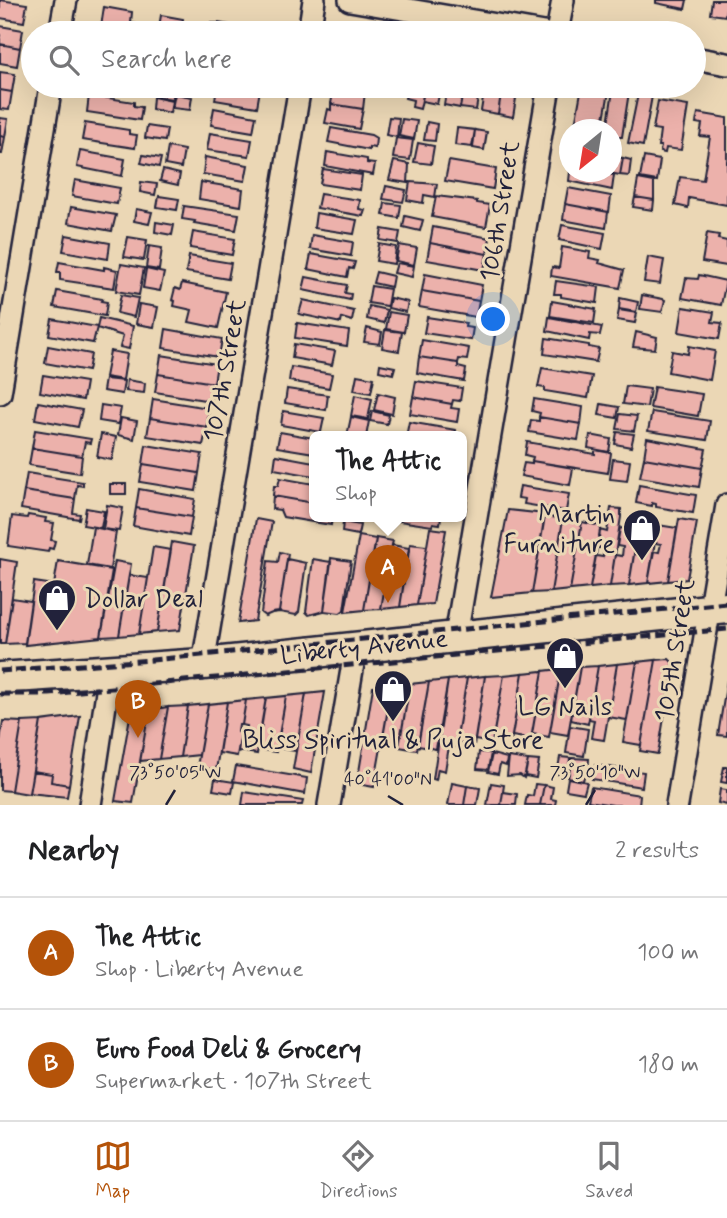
<!DOCTYPE html>
<html lang="en">
<head>
<meta charset="utf-8">
<style>
  :root { --surface:#fff; --page:#f6f6f6; --text:#202124; --muted:#757577; --line:#e0e0e0; --accent:#b45309 }
  body { margin:0; font-family:Mynerve,sans-serif; background:var(--page); color:var(--text) }
  .compass { position:absolute; left:559px; top:119px; width:63px; height:63px; border-radius:50%; background:var(--surface); box-shadow:0 7px 28px #0002; rotate:210deg }
  .you { position:absolute; left:494px; top:320px; width:24px; height:24px; margin:-18px; border:5px solid #fff; border-radius:50%; background:#1a73e8; box-shadow:0 0 0 10px #1a73e833 }
  .badge { display:grid; place-items:center; width:46px; height:46px; border-radius:50%; background:var(--accent); color:#fff; font-size:23px; font-weight:700 }
  .pin { position:absolute; translate:-50% -58px; filter:drop-shadow(0 2px 4px #0008) }
  .pin::after { content:''; position:absolute; top:37px; width:24px; height:21px; background:inherit; clip-path:polygon(0 0,100% 0,50% 100%) }
  .popup { position:absolute; left:309px; top:431px; width:158px; height:91px; box-sizing:border-box; display:grid; place-content:center; border-radius:10px; background:var(--surface); filter:drop-shadow(0 2px 5px #0005); font-size:23px; white-space:nowrap; color:var(--muted) }
  .popup b { font-size:26px; color:var(--text) }
  .popup::after { content:''; position:absolute; left:50%; top:100%; margin-left:-14px; border:14px solid transparent; border-top-color:var(--surface) }
  .list { margin:0; padding:0; list-style:none }
  h2 { display:flex; justify-content:space-between; align-items:center; height:91px; margin:0; padding:0 28px; font-size:30px }
  h2 small { font-size:23px; font-weight:400; color:var(--muted) }
  .list li { display:grid; grid-template-columns:46px 1fr auto; gap:21px; align-items:center; box-sizing:border-box; height:112px; padding:0 28px; border-top:2px solid var(--line) }
  .list b { display:block; font-size:26px; white-space:nowrap }
  .list p { margin:0; font-size:23px; white-space:nowrap; color:var(--muted) }
  .list em { font-size:23px; font-style:normal; color:var(--muted) }
  .icon { flex:none; width:38px; height:38px; fill:none; stroke:currentColor; stroke-width:2; stroke-linecap:round; stroke-linejoin:round }
  .map { position:relative; flex:none; width:727px; height:805px; overflow:hidden }
  .search { position:absolute; background:var(--surface); box-shadow:0 7px 28px #0002; left:21px; right:21px; top:21px; height:77px; display:flex; align-items:center; gap:18px; box-sizing:border-box; padding:0 24px; border-radius:38px; color:var(--muted); font-size:26px }
  .sheet { height:315px; background:var(--surface) }
  nav { display:flex; justify-content:space-around; align-items:center; box-sizing:border-box; height:98px; border-top:2px solid var(--line); background:var(--surface); font-size:19px; color:var(--muted) }
  nav a { display:grid; justify-items:center; gap:4px }
  nav .on { color:var(--accent) }
  .map>svg:first-child { display:block }
  .building { fill:#ecb1ab; stroke:#22223b; stroke-width:2 }
  .lines { fill:none; stroke-linecap:round; stroke-linejoin:round }
  .street-casing { stroke:#22223b; stroke-width:26 }
  .secondary-casing { stroke:#22223b; stroke-width:35 }
  .street { stroke:#ebd7b5; stroke-width:21 }
  .secondary { stroke:#ebd7b5; stroke-width:30 }
  .rail { stroke:#22223b; stroke-width:5; stroke-dasharray:10 5; stroke-linecap:butt }
  .ticks { fill:none; stroke:#22223b; stroke-width:2.5 }
  .labels { text-anchor:middle; stroke-width:6; stroke-linejoin:round; paint-order:stroke }
  .street-label { font-size:26px; fill:#22223b; stroke:#ebd7b5 }
  .poi-label { font-size:26px; fill:#22223b; stroke:#ebd7b5 }
  .ticks-label { font-size:18px; text-anchor:middle; fill:#22223b; stroke:#ebd7b5; stroke-width:6; stroke-linejoin:round; paint-order:stroke }
</style>
</head>
<body>
<div class="map">
<svg width="727" height="805" viewBox="0 0 727 805">
  <rect width="100%" height="100%" fill="#ebd7b5"/>
  <filter id="ink" filterUnits="userSpaceOnUse"><feTurbulence type="fractalNoise" baseFrequency=".0143" numOctaves="2"/><feDisplacementMap in="SourceGraphic" scale="14" xChannelSelector="R" yChannelSelector="G"/><feConvolveMatrix kernelMatrix="1 2 1 2 8 2 1 2 1" color-interpolation-filters="sRGB"/></filter>
  <g filter="url(#ink)">
    <path class="building" d="M 0,0 L 27,4 L 24,22 L 0,18 Z
      M 656,0 L 687,0 L 685,9 L 656,3 Z
      M 712,0 L 727,0 L 725,16 L 710,14 Z
      M 104,7 L 132,12 L 131,23 L 137,24 L 136,33 L 100,33 Z
      M 161,15 L 183,19 L 181,33 L 158,33 Z
      M 205,23 L 218,23 L 271,32 L 203,33 Z
      M 0,26 L 23,30 L 20,48 L 0,44 Z
      M 0,44 L 20,48 L 17,66 L 0,63 Z
      M 0,72 L 15,74 L 12,92 L 0,90 Z
      M 157,86 L 174,88 L 172,99 L 155,96 Z
      M 217,86 L 260,90 L 257,107 L 215,100 Z
      M 334,86 L 359,86 L 372,88 L 372,93 L 365,92 L 363,109 L 331,104 Z
      M 408,86 L 425,86 L 420,109 L 412,107 L 413,100 L 405,98 Z
      M 425,86 L 441,86 L 437,104 L 422,101 Z
      M 447,86 L 464,86 L 460,108 L 444,105 Z
      M 464,86 L 480,86 L 476,110 L 460,108 Z
      M 485,86 L 502,86 L 498,114 L 481,111 Z
      M 502,86 L 518,86 L 513,117 L 498,114 Z
      M 582,86 L 610,86 L 602,130 L 574,130 Z
      M 0,90 L 12,92 L 9,110 L 0,109 Z
      M 613,90 L 629,92 L 622,137 L 618,137 L 617,142 L 612,141 L 612,130 L 607,130 Z
      M 175,94 L 192,97 L 190,110 L 172,108 Z
      M 638,94 L 652,96 L 643,146 L 628,143 Z
      M 89,95 L 134,102 L 134,106 L 142,107 L 140,120 L 87,112 Z
      M 153,97 L 172,101 L 170,113 L 152,109 Z
      M 658,101 L 688,106 L 681,150 L 666,148 L 665,153 L 660,152 L 661,146 L 658,146 L 660,130 L 653,129 Z
      M 331,104 L 363,109 L 359,129 L 325,123 L 328,109 L 331,110 Z
      M 214,108 L 256,116 L 253,132 L 211,125 Z
      M 698,113 L 727,118 L 727,205 L 689,198 L 688,208 L 675,205 L 680,177 L 703,180 L 710,137 L 700,136 L 702,124 L 696,123 Z
      M 389,117 L 399,118 L 397,137 L 386,135 Z
      M 0,118 L 8,119 L 5,137 L 0,136 Z
      M 402,119 L 417,121 L 414,139 L 399,136 Z
      M 427,122 L 437,124 L 435,141 L 424,140 Z
      M 85,123 L 129,130 L 129,134 L 137,135 L 135,148 L 82,140 Z
      M 147,126 L 167,129 L 165,141 L 145,138 Z
      M 331,128 L 371,135 L 376,138 L 375,148 L 369,147 L 369,150 L 328,142 Z
      M 457,128 L 475,130 L 472,147 L 455,145 Z
      M 475,130 L 487,132 L 484,150 L 473,148 Z
      M 210,133 L 252,140 L 249,156 L 207,150 Z
      M 0,136 L 5,137 L 2,154 L 0,154 Z
      M 396,138 L 413,140 L 410,160 L 393,158 Z
      M 418,143 L 434,146 L 431,164 L 414,162 Z
      M 168,147 L 184,150 L 181,168 L 165,165 Z
      M 80,151 L 125,159 L 122,176 L 77,167 Z
      M 327,152 L 367,159 L 367,163 L 375,164 L 373,175 L 325,166 Z
      M 143,155 L 161,158 L 159,167 L 141,163 Z
      M 205,157 L 248,165 L 245,181 L 203,174 Z
      M 612,157 L 623,158 L 620,175 L 609,173 L 612,172 Z
      M 644,157 L 660,160 L 657,181 L 640,178 Z
      M 623,158 L 631,160 L 629,176 L 620,175 Z
      M 394,161 L 409,164 L 408,183 L 389,180 Z
      M 449,161 L 496,169 L 493,189 L 445,181 Z
      M 323,169 L 362,175 L 360,190 L 320,184 Z
      M 163,170 L 180,174 L 178,185 L 160,181 Z
      M 570,172 L 595,172 L 614,175 L 612,190 L 569,181 Z
      M 638,179 L 654,182 L 654,200 L 635,197 Z
      M 75,180 L 120,188 L 117,204 L 72,196 Z
      M 141,182 L 157,184 L 155,195 L 140,192 Z
      M 201,182 L 243,189 L 241,206 L 199,199 Z
      M 410,182 L 437,184 L 435,197 L 424,195 L 423,203 L 407,200 Z
      M 386,186 L 406,190 L 403,202 L 383,199 Z
      M 568,188 L 611,196 L 609,212 L 565,204 Z
      M 320,194 L 360,200 L 359,209 L 365,210 L 363,216 L 317,208 Z
      M 159,196 L 179,199 L 177,210 L 157,207 Z
      M 436,196 L 477,201 L 477,203 L 490,205 L 486,227 L 432,217 Z
      M 635,197 L 654,200 L 653,210 L 633,207 Z
      M 385,203 L 401,205 L 399,218 L 383,215 Z
      M 565,204 L 608,212 L 606,228 L 563,220 Z
      M 184,206 L 239,214 L 236,230 L 194,223 L 195,221 L 182,219 Z
      M 71,207 L 116,215 L 112,231 L 68,223 Z
      M 136,209 L 152,212 L 149,224 L 134,221 Z
      M 316,213 L 357,220 L 354,234 L 314,228 Z
      M 405,216 L 423,220 L 420,231 L 403,227 Z
      M 156,222 L 174,225 L 172,235 L 155,232 Z
      M 562,225 L 605,233 L 602,249 L 559,240 Z
      M 433,227 L 490,238 L 487,254 L 430,243 Z
      M 382,229 L 400,232 L 398,243 L 380,240 Z
      M 193,232 L 235,239 L 232,255 L 190,248 Z
      M 707,233 L 719,235 L 718,239 L 727,241 L 727,266 L 702,262 Z
      M 66,235 L 110,243 L 108,259 L 63,251 Z
      M 312,235 L 353,242 L 351,256 L 310,249 Z
      M 128,237 L 147,240 L 144,260 L 124,257 Z
      M 430,243 L 487,254 L 484,270 L 427,260 Z
      M 379,244 L 396,247 L 394,264 L 376,261 Z
      M 399,245 L 417,248 L 414,265 L 396,261 Z
      M 149,246 L 162,248 L 159,270 L 146,268 Z
      M 562,247 L 590,252 L 589,258 L 600,260 L 599,263 L 624,270 L 620,288 L 551,276 L 552,267 L 559,268 Z
      M 311,254 L 355,262 L 353,269 L 349,268 L 347,277 L 308,269 Z
      M 189,256 L 231,263 L 228,279 L 186,272 Z
      M 648,257 L 664,260 L 660,284 L 644,282 Z
      M 59,262 L 104,270 L 104,267 L 117,270 L 114,288 L 60,280 L 60,272 L 57,272 Z
      M 397,263 L 414,266 L 412,277 L 394,273 Z
      M 121,264 L 144,268 L 139,295 L 116,291 Z
      M 146,269 L 164,273 L 160,291 L 143,288 Z
      M 376,272 L 393,276 L 391,287 L 373,283 Z
      M 425,274 L 482,285 L 479,301 L 422,291 Z
      M 699,275 L 726,281 L 721,305 L 682,298 L 686,278 L 698,279 Z
      M 306,277 L 347,285 L 345,293 L 351,294 L 350,300 L 303,290 Z
      M 556,281 L 599,287 L 597,303 L 561,297 L 561,294 L 554,294 Z
      M 182,283 L 226,292 L 218,328 L 189,322 L 192,310 L 174,306 L 175,301 L 172,300 L 175,288 L 180,290 Z
      M 371,286 L 390,289 L 387,306 L 368,303 Z
      M 57,291 L 102,299 L 101,301 L 107,302 L 105,316 L 54,307 Z
      M 422,291 L 479,301 L 476,317 L 419,307 Z
      M 121,295 L 138,298 L 134,317 L 117,313 Z
      M 642,295 L 663,299 L 665,300 L 662,312 L 640,309 Z
      M 390,298 L 408,302 L 406,312 L 388,308 Z
      M 620,298 L 638,302 L 636,312 L 619,309 Z
      M 303,300 L 354,311 L 352,321 L 342,318 L 341,323 L 299,314 Z
      M 552,301 L 596,309 L 594,323 L 550,316 Z
      M 139,304 L 158,307 L 154,327 L 136,324 Z
      M 369,306 L 387,310 L 384,323 L 367,319 Z
      M 683,307 L 714,312 L 712,322 L 722,323 L 719,339 L 679,332 Z
      M 619,310 L 637,313 L 635,323 L 617,320 Z
      M 389,312 L 407,315 L 404,332 L 386,329 Z
      M 427,317 L 466,323 L 465,327 L 473,328 L 471,340 L 424,333 Z
      M 549,317 L 602,327 L 600,335 L 590,334 L 589,340 L 547,331 Z
      M 99,318 L 133,326 L 129,349 L 120,347 L 123,336 L 97,328 Z
      M 52,319 L 97,327 L 93,343 L 49,335 Z
      M 297,323 L 349,331 L 347,346 L 295,338 Z
      M 367,328 L 382,332 L 380,344 L 364,342 Z
      M 166,329 L 222,339 L 219,357 L 163,348 Z
      M 385,330 L 402,332 L 399,351 L 382,348 Z
      M 636,332 L 657,337 L 655,349 L 633,347 Z
      M 546,338 L 589,345 L 589,347 L 599,349 L 596,362 L 544,354 Z
      M 422,340 L 469,348 L 467,360 L 459,359 L 458,363 L 419,357 Z
      M 294,344 L 335,351 L 332,365 L 292,358 Z
      M 48,346 L 91,354 L 88,371 L 45,363 Z
      M 689,346 L 715,351 L 710,380 L 668,372 L 672,351 L 688,354 Z
      M 110,351 L 127,354 L 123,380 L 105,377 Z
      M 161,355 L 217,364 L 214,383 L 158,374 Z
      M 419,357 L 458,363 L 458,367 L 466,369 L 464,381 L 417,373 Z
      M 380,364 L 395,367 L 393,374 L 379,371 Z
      M 291,367 L 332,374 L 329,388 L 289,381 Z
      M 542,368 L 592,376 L 588,398 L 545,391 L 545,388 L 538,387 Z
      M 158,374 L 214,383 L 211,401 L 155,392 Z
      M 43,375 L 86,382 L 83,400 L 40,392 Z
      M 357,375 L 374,378 L 371,393 L 354,390 Z
      M 105,379 L 124,381 L 122,394 L 103,391 Z
      M 127,380 L 145,383 L 144,393 L 126,391 Z
      M 416,381 L 462,388 L 460,401 L 453,400 L 452,404 L 413,397 Z
      M 626,386 L 650,389 L 647,407 L 623,404 Z
      M 654,387 L 702,394 L 698,416 L 650,408 Z
      M 287,389 L 328,395 L 326,410 L 285,403 Z
      M 378,393 L 395,397 L 392,414 L 374,410 Z
      M 355,395 L 372,399 L 368,419 L 351,416 Z
      M 413,397 L 452,404 L 451,408 L 459,409 L 457,422 L 410,414 Z
      M 153,399 L 209,408 L 207,427 L 150,418 Z
      M 534,399 L 583,407 L 581,424 L 539,417 L 540,413 L 532,411 Z
      M 38,402 L 82,410 L 78,427 L 35,419 Z
      M 601,404 L 619,407 L 617,418 L 599,415 Z
      M 101,405 L 121,408 L 118,424 L 99,421 Z
      M 283,411 L 324,418 L 321,432 L 281,425 Z
      M 372,411 L 389,415 L 387,424 L 370,421 Z
      M 652,412 L 710,421 L 707,440 L 648,431 Z
      M 620,414 L 637,416 L 634,431 L 617,429 Z
      M 351,417 L 369,421 L 366,437 L 347,436 Z
      M 539,417 L 581,424 L 578,440 L 529,432 L 531,420 L 539,421 Z
      M 121,418 L 137,421 L 134,439 L 118,435 Z
      M 150,418 L 207,427 L 203,445 L 147,436 Z
      M 409,422 L 456,430 L 455,437 L 406,437 Z
      M 35,430 L 91,439 L 90,443 L 85,442 L 82,456 L 32,448 Z
      M 280,432 L 314,438 L 314,453 L 277,447 Z
      M 617,432 L 634,434 L 631,447 L 615,444 Z
      M 101,434 L 116,437 L 112,460 L 97,457 Z
      M 590,435 L 611,439 L 609,452 L 588,448 Z
      M 647,438 L 706,449 L 702,468 L 644,458 Z
      M 527,442 L 595,454 L 595,450 L 611,453 L 608,473 L 532,461 L 533,457 L 525,455 Z
      M 146,445 L 202,454 L 199,473 L 143,464 Z
      M 32,448 L 82,456 L 80,473 L 29,465 Z
      M 276,455 L 314,462 L 314,476 L 274,469 Z
      M 644,458 L 702,468 L 699,487 L 640,477 Z
      M 613,459 L 630,461 L 627,481 L 610,479 Z
      M 532,461 L 573,468 L 570,485 L 521,476 L 524,463 L 532,464 Z
      M 143,464 L 199,473 L 196,491 L 140,482 Z
      M 27,473 L 83,482 L 83,486 L 77,485 L 75,499 L 24,491 Z
      M 280,478 L 314,484 L 314,503 L 273,496 L 274,486 L 278,486 Z
      M 110,484 L 126,484 L 126,494 L 110,494 Z
      M 639,485 L 696,495 L 693,513 L 656,507 L 656,504 L 652,503 L 652,506 L 636,503 Z
      M 520,486 L 569,494 L 566,511 L 524,504 L 525,499 L 518,498 Z
      M 139,489 L 195,499 L 192,517 L 136,508 Z
      M 24,491 L 75,499 L 73,513 L 80,514 L 79,519 L 21,509 Z
      M 273,496 L 314,503 L 314,517 L 332,517 L 331,525 L 283,517 L 280,510 L 272,509 Z
      M 107,505 L 123,508 L 119,531 L 103,529 Z
      M 86,508 L 104,511 L 101,528 L 83,525 Z
      M 136,508 L 192,517 L 189,536 L 133,526 Z
      M 611,508 L 621,509 L 621,517 L 610,586 L 590,588 L 596,556 L 603,557 L 604,548 L 597,547 L 600,530 L 607,532 Z
      M 508,510 L 545,514 L 532,593 L 491,597 Z
      M 28,515 L 46,518 L 45,522 L 54,523 L 51,540 L 55,541 L 53,549 L 49,548 L 48,552 L 8,546 L 12,516 L 27,518 Z
      M 545,516 L 563,519 L 551,592 L 532,593 Z
      M 393,517 L 441,517 L 440,524 L 433,523 L 432,526 L 392,520 Z
      M 256,519 L 272,522 L 255,621 L 238,623 Z
      M 563,519 L 582,522 L 570,590 L 551,592 Z
      M 679,519 L 697,522 L 687,579 L 668,581 Z
      M 343,522 L 360,525 L 358,535 L 342,532 Z
      M 582,522 L 601,526 L 590,588 L 570,590 Z
      M 658,525 L 677,528 L 668,581 L 648,583 L 654,551 L 659,552 L 661,544 L 655,543 Z
      M 93,527 L 116,532 L 110,569 L 87,565 Z
      M 639,527 L 657,530 L 648,583 L 629,585 L 634,554 L 641,555 L 643,545 L 636,544 Z
      M 430,528 L 446,530 L 433,604 L 417,605 Z
      M 620,528 L 638,531 L 629,585 L 610,586 L 615,555 L 622,556 L 623,547 L 617,546 Z
      M 359,536 L 376,539 L 364,610 L 345,612 Z
      M 376,538 L 393,541 L 392,545 L 381,609 L 364,610 Z
      M 172,542 L 194,546 L 180,630 L 157,632 Z
      M 410,544 L 427,546 L 417,605 L 400,607 Z
      M 392,545 L 409,548 L 400,607 L 381,609 Z
      M 153,547 L 171,550 L 157,632 L 139,634 Z
      M 280,552 L 288,554 L 279,612 L 272,613 L 265,616 L 261,613 L 268,561 L 278,562 Z
      M 331,558 L 351,561 L 344,610 L 340,613 L 324,611 Z
      M 0,559 L 17,562 L 5,644 L 0,644 Z
      M 287,559 L 306,563 L 299,612 L 296,615 L 279,612 Z
      M 313,559 L 331,562 L 324,611 L 309,615 L 306,612 Z
      M 58,561 L 112,570 L 101,637 L 25,645 L 34,582 L 54,585 Z
      M 115,561 L 131,564 L 119,636 L 101,637 Z
      M 129,575 L 148,578 L 139,634 L 119,636 Z
      M 12,598 L 31,601 L 25,643 L 5,644 Z
      M 669,659 L 673,663 L 658,754 L 640,751 L 656,660 Z
      M 656,660 L 641,745 L 623,742 L 637,662 Z
      M 637,662 L 627,720 L 608,717 L 617,664 Z
      M 617,664 L 604,740 L 591,738 L 594,720 L 589,719 L 598,666 Z
      M 598,666 L 588,724 L 571,720 L 580,667 Z
      M 580,667 L 568,735 L 550,732 L 561,669 Z
      M 561,669 L 549,737 L 532,734 L 543,671 Z
      M 543,671 L 531,739 L 512,736 L 523,673 Z
      M 523,673 L 511,741 L 493,738 L 504,675 Z
      M 504,675 L 492,743 L 475,740 L 485,676 Z
      M 485,676 L 474,745 L 456,742 L 467,678 Z
      M 467,678 L 455,747 L 449,746 L 445,771 L 438,769 L 436,780 L 433,779 L 448,680 Z
      M 448,680 L 436,749 L 418,746 L 429,682 Z
      M 727,680 L 727,736 L 718,735 Z
      M 429,682 L 417,750 L 399,747 L 410,684 Z
      M 410,684 L 399,746 L 382,743 L 392,686 Z
      M 392,686 L 374,787 L 357,784 L 373,687 Z
      M 325,692 L 311,773 L 293,769 L 306,694 Z
      M 306,694 L 296,751 L 277,748 L 286,696 Z
      M 286,696 L 276,752 L 257,749 L 266,698 Z
      M 266,698 L 257,754 L 238,751 L 241,733 L 246,734 L 247,726 L 242,725 L 246,700 Z
      M 246,700 L 242,725 L 239,725 L 238,732 L 241,733 L 237,756 L 219,753 L 227,702 Z
      M 227,702 L 216,770 L 197,767 L 208,704 Z
      M 208,704 L 199,755 L 180,757 L 188,706 Z
      M 188,706 L 180,757 L 159,759 L 168,707 Z
      M 168,707 L 159,759 L 140,761 L 149,710 Z
      M 149,710 L 133,803 L 115,801 L 131,711 Z
      M 80,716 L 69,785 L 51,782 L 52,774 L 33,771 L 41,721 Z
      M 3,721 L 22,722 L 11,791 L 0,790 L 0,741 Z
      M 41,721 L 29,794 L 11,791 L 22,722 Z
      M 570,726 L 588,729 L 584,756 L 566,753 Z
      M 479,752 L 491,753 L 488,770 L 477,769 Z
      M 492,754 L 507,758 L 506,766 L 500,764 L 498,774 L 488,772 Z
      M 509,757 L 528,760 L 524,778 L 520,775 L 507,776 Z
      M 560,757 L 570,758 L 568,776 L 557,774 Z
      M 572,758 L 589,759 L 588,773 L 585,772 L 583,781 L 568,778 Z
      M 528,760 L 539,761 L 536,778 L 525,776 Z
      M 595,765 L 644,772 L 642,787 L 592,779 Z
      M 236,766 L 307,778 L 305,794 L 233,781 Z
      M 724,767 L 727,767 L 727,783 L 721,782 Z
      M 33,771 L 52,774 L 51,782 L 69,785 L 67,797 L 29,793 Z
      M 568,778 L 587,782 L 584,793 L 566,790 Z
      M 215,779 L 234,782 L 232,793 L 213,790 Z
      M 452,783 L 467,786 L 464,805 L 448,805 Z
      M 491,783 L 504,785 L 501,805 L 487,805 Z
      M 535,784 L 544,785 L 540,805 L 525,805 L 527,795 L 533,796 Z
      M 544,785 L 553,787 L 551,799 L 556,800 L 555,805 L 540,805 Z
      M 467,786 L 480,788 L 477,805 L 464,805 Z
      M 591,787 L 640,795 L 639,805 L 613,805 L 588,801 Z
      M 720,789 L 727,790 L 727,805 L 718,803 Z
      M 244,792 L 303,801 L 302,805 L 242,805 Z
      M 503,792 L 517,794 L 516,805 L 501,805 Z
      M 588,801 L 613,805 L 588,805 Z"/>
    <g class="lines">
      <defs>
        <path id="street" d="M 350,0 L 544,33
          M 60,33 L 66,0
          M 309,33 L 314,0
          M 557,33 L 563,0
          M 694,58 L 727,64
          M 0,393 L 51,86
          M 456,636 L 549,86
          M 203,664 L 300,86
          M 90,805 L 110,672
          M 329,805 L 356,646
          M 677,805 L 727,505"/>
        <path id="secondary" d="M 0,678 L 203,664 L 727,608"/>
      </defs>
      <use href="#street" class="street-casing"/>
      <use href="#secondary" class="secondary-casing"/>
      <use href="#street" class="street"/>
      <use href="#secondary" class="secondary"/>
      <path class="rail" d="M 0,671 L 152,660 L 727,603
        M 0,694 L 49,694 L 132,686 L 727,629"/>
    </g>
  </g>
  <path class="ticks" d="M 388,796 L 403,805M 166,805 L 175,790M 586,805 L 595,790"/>
  <defs>
    <symbol id="shop-pin" viewBox="-11 -11 22 30"><path d="M0 17L-7.5 6A9.5 9.5 0 1 1 7.5 6Z" fill="#22223b" stroke="#ebd7b5"/><path d="M-5-2.5h2.3a2.7 3.5 0 0 1 5.4 0H5L5.5 6h-11ZM-1.5-2.5h3a1.5 2.3 0 0 0-3 0Z" fill="#fff"/></symbol>
  </defs>
  <g fill-rule="evenodd">
    <use href="#shop-pin" x="620" y="506" width="44" height="60"/>
    <use href="#shop-pin" x="35" y="576" width="44" height="60"/>
    <use href="#shop-pin" x="543" y="634" width="44" height="60"/>
    <use href="#shop-pin" x="371" y="667" width="44" height="60"/>
  </g>
  <g class="labels">
    <g class="street-label">
      <text transform="translate(499 211) rotate(-81)" y="9">106th Street</text>
      <text transform="translate(224 370) rotate(-80)" y="9">107th Street</text>
      <text transform="translate(364 646) rotate(-6)" y="9">Liberty Avenue</text>
      <text transform="translate(674 650) rotate(-81)" y="9">105th Street</text>
    </g>
    <g class="poi-label">
      <text x="615" y="522" text-anchor="end">Martin<tspan x="615" dy="30">Furniture</tspan></text>
      <text x="84" y="607" text-anchor="start">Dollar Deal</text>
      <text x="565" y="715">LG Nails</text>
      <text x="393" y="748">Bliss Spiritual &amp; Puja Store</text>
    </g>
  </g>
  <g class="ticks-label">
    <text x="175" y="778">73°50'05"W</text>
    <text x="595" y="778">73°50'10"W</text>
    <text x="388" y="785">40°41'00"N</text>
  </g>
</svg>
<svg class="compass" viewBox="-18 -18 36 36"><path d="M0-13l5 13h-10z" fill="#e53935"/><path d="M0 13l5-13h-10z" fill="#757577"/></svg>
<div class="you"></div>
<div class="pin badge" style="left:388px;top:603px">A</div>
<div class="popup"><b>The Attic</b>Shop</div>
<div class="pin badge" style="left:138px;top:738px">B</div>
<div class="search"><svg class="icon" aria-label="search" viewBox="0 0 24 24"><circle cx="10" cy="10" r="6"/><path d="M15 15l6 6"/></svg>Search here</div>
</div>
<section class="sheet">
<h2>Nearby<small>2 results</small></h2>
<ul class="list">
<li><span class="badge">A</span><div><b>The Attic</b><p>Shop · Liberty Avenue</p></div><em>100 m</em></li>
<li><span class="badge">B</span><div><b>Euro Food Deli &amp; Grocery</b><p>Supermarket · 107th Street</p></div><em>180 m</em></li>
</ul>
</section>
<nav>
<a class="on"><svg class="icon" aria-label="map" viewBox="0 0 24 24"><path d="M3 6l6-2 6 2 6-2v14l-6 2-6-2-6 2zM9 4v14M15 6v14"/></svg>Map</a>
<a><svg class="icon" aria-label="directions" viewBox="0 0 24 24"><path d="M12 3l9 9-9 9-9-9zM9 14v-3h6M13 9l2 2-2 2"/></svg>Directions</a>
<a><svg class="icon" aria-label="saved" viewBox="0 0 24 24"><path d="M7 4h10v16l-5-4-5 4z"/></svg>Saved</a>
</nav>
</body>
</html>
